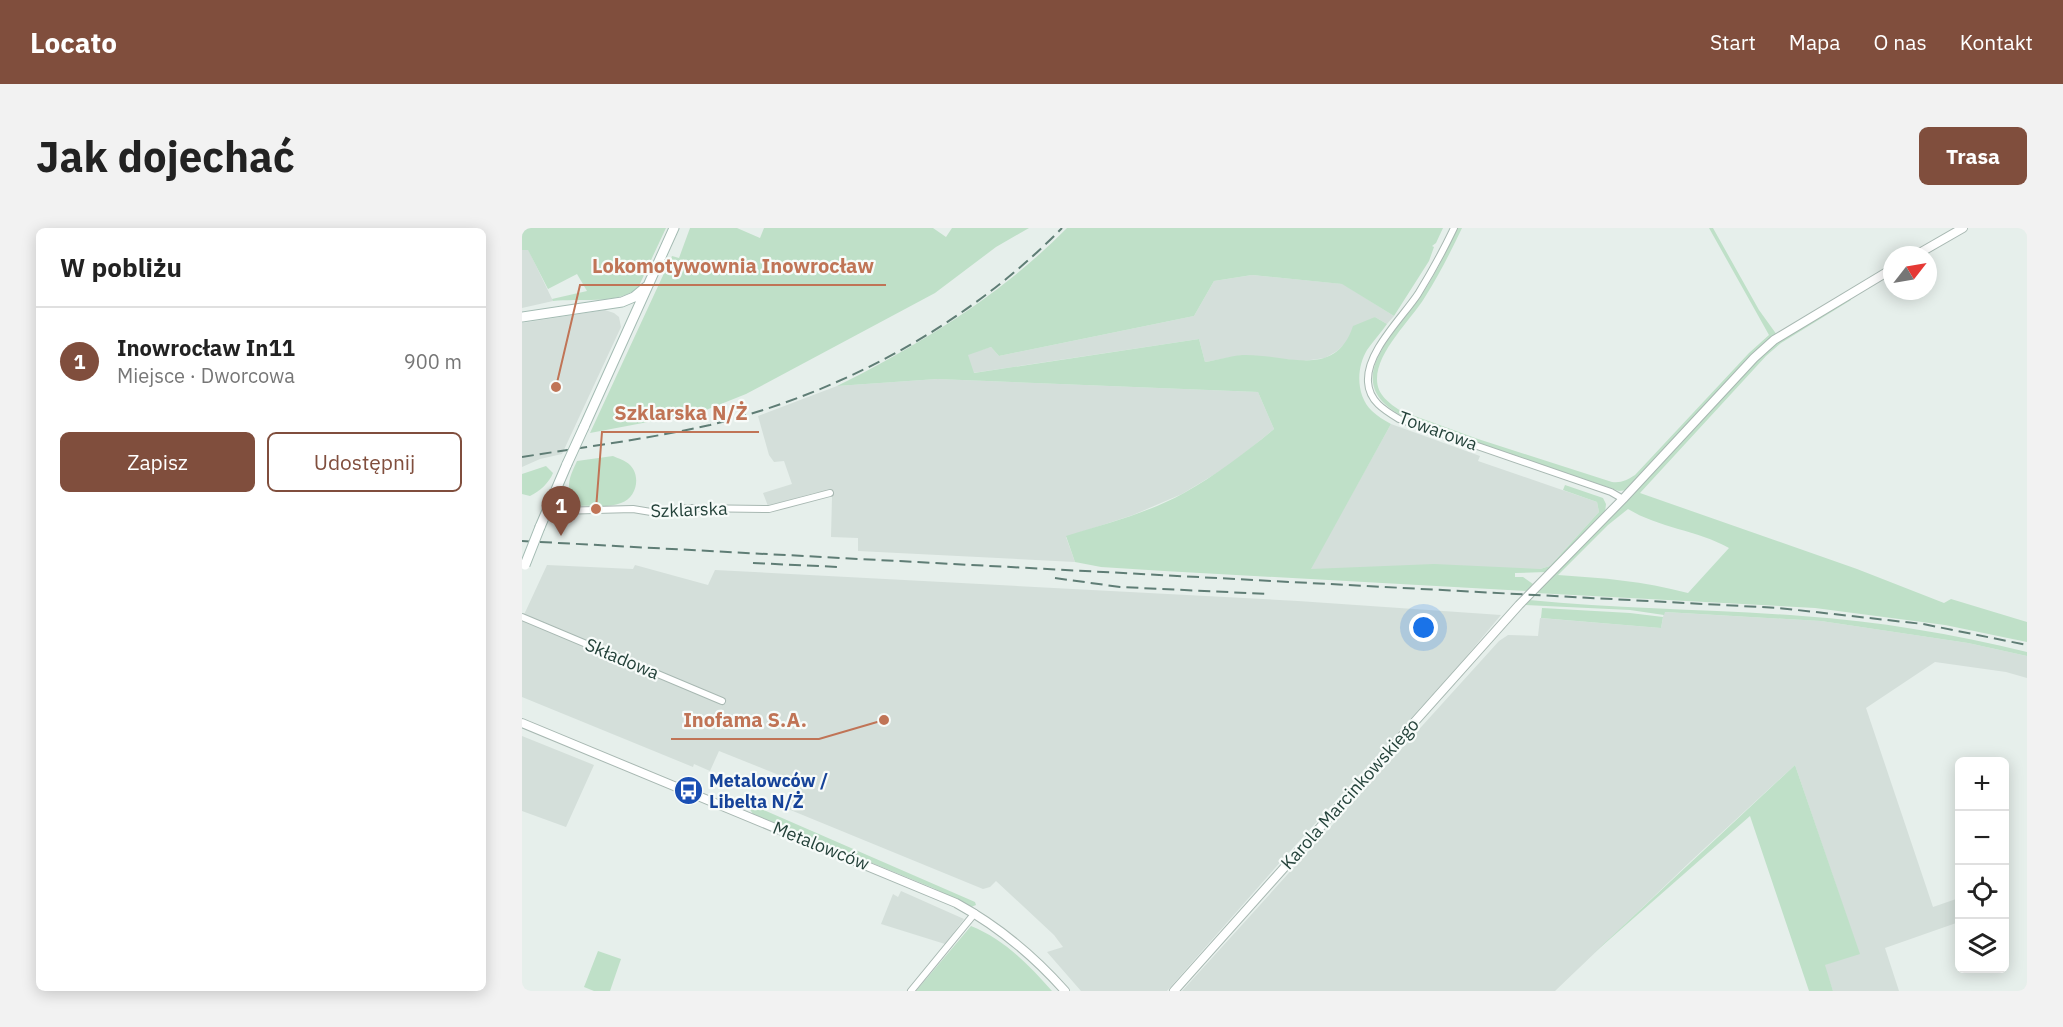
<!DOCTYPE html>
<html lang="pl">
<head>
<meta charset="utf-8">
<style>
  :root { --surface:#fff; --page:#f2f2f2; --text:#222; --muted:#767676; --line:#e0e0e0; --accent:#804e3d }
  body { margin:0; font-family:"IBM Plex Sans",sans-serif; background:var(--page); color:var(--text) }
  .controls { position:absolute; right:18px; bottom:18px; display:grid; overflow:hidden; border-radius:9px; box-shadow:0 3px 15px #0003 }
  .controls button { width:54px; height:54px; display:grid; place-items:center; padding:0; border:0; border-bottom:2px solid var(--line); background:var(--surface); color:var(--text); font:30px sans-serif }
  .compass { position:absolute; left:1361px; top:18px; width:54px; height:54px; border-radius:50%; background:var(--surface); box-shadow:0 3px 15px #0003; rotate:59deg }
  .you { position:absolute; left:902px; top:400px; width:21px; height:21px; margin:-15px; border:4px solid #fff; border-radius:50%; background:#1a73e8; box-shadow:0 0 0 9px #1a73e833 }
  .badge { display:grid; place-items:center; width:39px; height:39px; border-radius:50%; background:var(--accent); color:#fff; font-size:20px; font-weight:700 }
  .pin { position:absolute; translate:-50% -50px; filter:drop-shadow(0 2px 3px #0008) }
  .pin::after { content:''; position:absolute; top:32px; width:21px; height:18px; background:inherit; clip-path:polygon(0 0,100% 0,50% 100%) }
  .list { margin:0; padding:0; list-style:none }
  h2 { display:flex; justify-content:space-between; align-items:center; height:78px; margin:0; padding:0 24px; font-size:26px }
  h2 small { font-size:20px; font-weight:400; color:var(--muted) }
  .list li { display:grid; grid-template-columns:39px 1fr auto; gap:18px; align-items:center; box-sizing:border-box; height:108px; padding:0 24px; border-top:2px solid var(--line) }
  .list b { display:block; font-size:22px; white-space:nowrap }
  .list p { margin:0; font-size:20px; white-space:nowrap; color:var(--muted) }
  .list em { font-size:20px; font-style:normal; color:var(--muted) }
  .actions { display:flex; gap:12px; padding:18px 24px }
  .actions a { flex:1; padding:14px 0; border:2px solid var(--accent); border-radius:9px; text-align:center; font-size:21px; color:var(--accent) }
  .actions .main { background:var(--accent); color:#fff }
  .icon { flex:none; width:33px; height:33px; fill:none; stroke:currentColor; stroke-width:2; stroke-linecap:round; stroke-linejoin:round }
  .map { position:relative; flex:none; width:1505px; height:763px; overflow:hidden; border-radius:9px }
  header { display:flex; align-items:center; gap:36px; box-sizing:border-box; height:84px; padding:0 30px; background:var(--accent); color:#fff }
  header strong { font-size:28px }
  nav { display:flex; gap:33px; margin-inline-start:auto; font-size:21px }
  .intro { display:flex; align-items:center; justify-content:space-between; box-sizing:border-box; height:144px; padding:0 36px }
  h1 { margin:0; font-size:42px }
  .button { padding:15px 27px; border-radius:9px; background:var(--accent); color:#fff; font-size:21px; font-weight:700 }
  main { display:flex; gap:36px; padding:0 36px }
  aside { flex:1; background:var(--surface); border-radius:9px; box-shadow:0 3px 15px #0003 }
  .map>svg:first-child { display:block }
  .built { fill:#d4dfda }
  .green { fill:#bfe0c8; fill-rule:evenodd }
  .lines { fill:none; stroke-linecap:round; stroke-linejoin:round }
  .minor-casing { stroke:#a8b8b2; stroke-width:8 }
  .tertiary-casing { stroke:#a8b8b2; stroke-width:10 }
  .secondary-casing { stroke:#a4bbb3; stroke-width:11 }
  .minor { stroke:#fff; stroke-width:6 }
  .tertiary { stroke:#fff; stroke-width:8 }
  .secondary { stroke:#fff; stroke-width:9 }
  .rail { stroke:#5f7d75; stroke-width:2; stroke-dasharray:12 6; stroke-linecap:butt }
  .secondary-bridge-casing { stroke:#a4bbb3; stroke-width:11; stroke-linecap:butt }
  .secondary-bridge { stroke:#fff; stroke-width:9 }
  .labels { text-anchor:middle; stroke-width:4.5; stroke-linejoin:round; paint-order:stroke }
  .street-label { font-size:18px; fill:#24423a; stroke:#f7fbf9 }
  .transit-label { font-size:18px; font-weight:bold; fill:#164399; stroke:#f7fbf9; text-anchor:start }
  .leader { fill:none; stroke:#c07456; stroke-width:2 }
  .callout-dot { fill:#c07456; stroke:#f7fbf9; stroke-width:2 }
  .callout-label { font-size:20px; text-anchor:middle; font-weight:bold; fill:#c07456; stroke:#f7fbf9; stroke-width:4.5; stroke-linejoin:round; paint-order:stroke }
</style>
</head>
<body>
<header>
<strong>Locato</strong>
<nav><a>Start</a><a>Mapa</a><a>O nas</a><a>Kontakt</a></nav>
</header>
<div class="intro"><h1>Jak dojechać</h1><a class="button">Trasa</a></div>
<main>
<aside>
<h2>W pobliżu<small></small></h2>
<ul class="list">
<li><span class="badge">1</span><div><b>Inowrocław In11</b><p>Miejsce · Dworcowa</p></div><em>900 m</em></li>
</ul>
<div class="actions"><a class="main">Zapisz</a><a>Udostępnij</a></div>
</aside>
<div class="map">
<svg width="1505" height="763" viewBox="0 0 1505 763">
  <rect width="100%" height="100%" fill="#e6efeb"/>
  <path class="built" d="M 6,21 L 31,73 L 0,80 L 0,22 Z
    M 730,47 L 821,56 L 872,88 L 865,96 L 853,89 L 815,123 L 803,130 L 781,133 L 721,127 L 683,134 L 677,111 L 451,145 L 445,126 L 469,119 L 477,128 L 672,88 L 692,53 Z
    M 83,82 L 92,85 L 97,89 L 99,99 L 40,226 L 18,231 L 0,239 L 0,95 Z
    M 415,151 L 736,164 L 752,201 L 708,237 L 660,266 L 611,287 L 544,309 L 553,334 L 336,323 L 336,310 L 309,309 L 310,269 L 308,268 L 308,263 L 292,265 L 246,278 L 241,265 L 270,256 L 262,233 L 252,234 L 247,227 L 236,188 L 315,158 Z
    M 869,196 L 958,228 L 956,233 L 1075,274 L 1077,284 L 1028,338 L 1018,341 L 788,341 Z
    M 25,337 L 111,341 L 113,337 L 186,357 L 193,342 L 776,373 L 979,387 L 938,436 L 761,631 L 645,763 L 559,763 L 525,724 L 541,719 L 532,707 L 474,653 L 468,659 L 461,661 L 266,581 L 277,555 L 197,523 L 188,543 L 172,536 L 171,539 L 0,469 L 0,391 Z
    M 1142,384 L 1299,393 L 1446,415 L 1505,428 L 1505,450 L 1484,444 L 1413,434 L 1344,480 L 1411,679 L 1437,670 L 1437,694 L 1363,720 L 1377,763 L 1311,763 L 1302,737 L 1337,725 L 1273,537 L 1170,632 L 1033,763 L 660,763 L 977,413 L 986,407 L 1016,408 L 1018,390 L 1139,400 Z
    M 0,508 L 72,537 L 44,599 L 0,583 Z
    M 379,663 L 442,691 L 423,716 L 359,696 L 371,666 L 376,669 Z"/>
  <path class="green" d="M 0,0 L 144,0 L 116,60 C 95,77 56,70 31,73 L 30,71 L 65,63 L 55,46 L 26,61 L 6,22 L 0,22 Z
    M 168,0 L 215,0 L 238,10 L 242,0 L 411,0 L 424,9 L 430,0 L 507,0 L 474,19 L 413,65 L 224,166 L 179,184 L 68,205 L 150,28 L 157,30 Z
    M 545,0 L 921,0 L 914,15 L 910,18 L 912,19 L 907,33 L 872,88 L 820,56 L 730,47 L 692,53 L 672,88 L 477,128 L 469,119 L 446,127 L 452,145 L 677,111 L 683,134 C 695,132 708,128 720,127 C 762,125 813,153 831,98 L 853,89 L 865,96 C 859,105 851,113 845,122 C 834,140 834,168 850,183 C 855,188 862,192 869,196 L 789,341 L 912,336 L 1018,341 L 1028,338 L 1077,284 L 1075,274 L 1041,262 L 1043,257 L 1081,270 L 1084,276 L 1083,285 L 1024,344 L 993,345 L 993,349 L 1001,349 L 1011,356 L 1005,363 L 642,343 L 579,339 L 553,334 L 544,308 C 583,296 626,285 662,265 C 694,247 723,225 752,201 L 736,164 L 415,151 L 315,158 C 399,116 479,67 545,0 Z
    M 935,0 L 940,0 C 929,23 917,47 903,69 C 889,92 855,123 855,151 C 855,167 867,175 879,183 L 956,211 L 1090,254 C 1100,255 1105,252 1113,247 L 1227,125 L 1247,107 L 1187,0 L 1191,0 L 1237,82 L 1255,107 L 1105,262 L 1097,263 L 887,191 C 814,158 869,111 898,69 C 913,48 924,24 935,0 Z
    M 1328,70 L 1329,72 L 1259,115 L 1244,128 L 1118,265 L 1335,341 L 1422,375 L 1429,371 L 1505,394 L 1505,414 L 1423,397 L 1293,380 L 1014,365 L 1244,122 ZM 1106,281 C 1137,300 1175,302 1207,320 L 1166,365 C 1120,353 1082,350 1036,347 L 1086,297 Z
    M 91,228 C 97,231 103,232 108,237 C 119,248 115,270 99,275 C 87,280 70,277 57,278 C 41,263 47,250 55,233 Z
    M 24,238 L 31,245 C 27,255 18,263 8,268 L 0,266 L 0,246 Z
    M 1007,372 C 1097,381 1189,381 1280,388 C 1355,393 1432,406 1505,424 L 1505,428 L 1446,415 L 1299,393 L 1143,384 L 1142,387 L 1108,382 L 1003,377 Z
    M 1020,380 L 1108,385 L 1141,389 L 1139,400 L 1019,390 Z
    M 1273,537 L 1338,726 L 1303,737 L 1311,763 L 1287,763 L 1228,588 L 1072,725 Z
    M 230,577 L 453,674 L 454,677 L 449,679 L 411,660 L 231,586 L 227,580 Z
    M 449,698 C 482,711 507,737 530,763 L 394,763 Z
    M 76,723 L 99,731 L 88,763 L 72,763 L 62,759 Z"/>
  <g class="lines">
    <defs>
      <path id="minor" d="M 932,0 C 921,23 909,45 896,66 C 880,90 844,124 846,154 C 847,173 862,182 877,191 L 1089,264 L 1101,271
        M 25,281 L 35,283 L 111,281 L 129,284 L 167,280 L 247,281 L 308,265
        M 0,389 L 200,473
        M 389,763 L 453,685"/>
      <path id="tertiary" d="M 1394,27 L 1441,0
        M 0,495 L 434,675 C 476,698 511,727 543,763
        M 652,763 L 997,377 L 1101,271 L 1232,130 L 1252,112 L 1370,41"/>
      <path id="secondary" d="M 0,89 L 100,74 L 112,69 L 124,59
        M 62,199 L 152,0
        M 18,299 L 45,236"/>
    </defs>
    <use href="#minor" class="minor-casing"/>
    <use href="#tertiary" class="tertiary-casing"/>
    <use href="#secondary" class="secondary-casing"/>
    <use href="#minor" class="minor"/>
    <use href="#tertiary" class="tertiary"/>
    <use href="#secondary" class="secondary"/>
    <path class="rail" d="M 0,229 C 62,219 126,211 188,197 C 319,165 445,97 540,0
      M 0,313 L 1257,380 L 1401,396 L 1505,417
      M 231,335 L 317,339
      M 533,350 L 598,359 L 746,366"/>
    <defs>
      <path id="secondary-bridge" d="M 45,236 L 62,199
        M 3,337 L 18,299"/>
    </defs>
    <use href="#secondary-bridge" class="secondary-bridge-casing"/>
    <use href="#secondary-bridge" class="secondary-bridge"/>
  </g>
  <defs>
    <symbol id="bus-disc" viewBox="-11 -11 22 22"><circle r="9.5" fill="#1a4fb4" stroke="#f7fbf9"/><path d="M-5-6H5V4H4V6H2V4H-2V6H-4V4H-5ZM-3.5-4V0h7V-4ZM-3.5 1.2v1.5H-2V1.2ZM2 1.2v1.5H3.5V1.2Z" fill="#fff"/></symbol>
  </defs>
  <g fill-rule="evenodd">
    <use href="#bus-disc" x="150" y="546" width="33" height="33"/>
  </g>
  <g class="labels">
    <g class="street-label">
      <text transform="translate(916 203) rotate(20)" y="6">Towarowa</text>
      <text transform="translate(167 282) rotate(-2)" y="6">Szklarska</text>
      <text transform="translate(100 431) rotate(23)" y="6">Składowa</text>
      <text transform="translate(828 566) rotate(-48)" y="6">Karola Marcinkowskiego</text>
      <text transform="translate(299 618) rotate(22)" y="6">Metalowców</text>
    </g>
    <g class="transit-label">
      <text x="187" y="559">Metalowców /<tspan x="187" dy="21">Libelta N/Ż</tspan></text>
    </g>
  </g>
  <path class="leader" d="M34 159L58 57H364M74 281L80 204H237M362 492L297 511H149"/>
  <g class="callout-dot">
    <circle cx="34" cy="159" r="6"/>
    <circle cx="74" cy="281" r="6"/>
    <circle cx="362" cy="492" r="6"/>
  </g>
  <g class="callout-label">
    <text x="211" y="45">Lokomotywownia Inowrocław</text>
    <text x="159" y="192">Szklarska N/Ż</text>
    <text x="223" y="499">Inofama S.A.</text>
  </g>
</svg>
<div class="controls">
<button>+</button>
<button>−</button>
<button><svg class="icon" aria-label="locate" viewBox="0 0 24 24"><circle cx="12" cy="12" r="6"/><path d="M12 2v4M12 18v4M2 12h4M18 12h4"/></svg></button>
<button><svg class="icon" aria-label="layers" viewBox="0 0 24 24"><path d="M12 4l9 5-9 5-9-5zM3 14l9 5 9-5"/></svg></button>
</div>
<svg class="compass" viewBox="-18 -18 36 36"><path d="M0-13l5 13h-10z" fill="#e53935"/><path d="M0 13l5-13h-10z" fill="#767676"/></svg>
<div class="you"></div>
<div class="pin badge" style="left:39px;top:308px">1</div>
</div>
</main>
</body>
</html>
